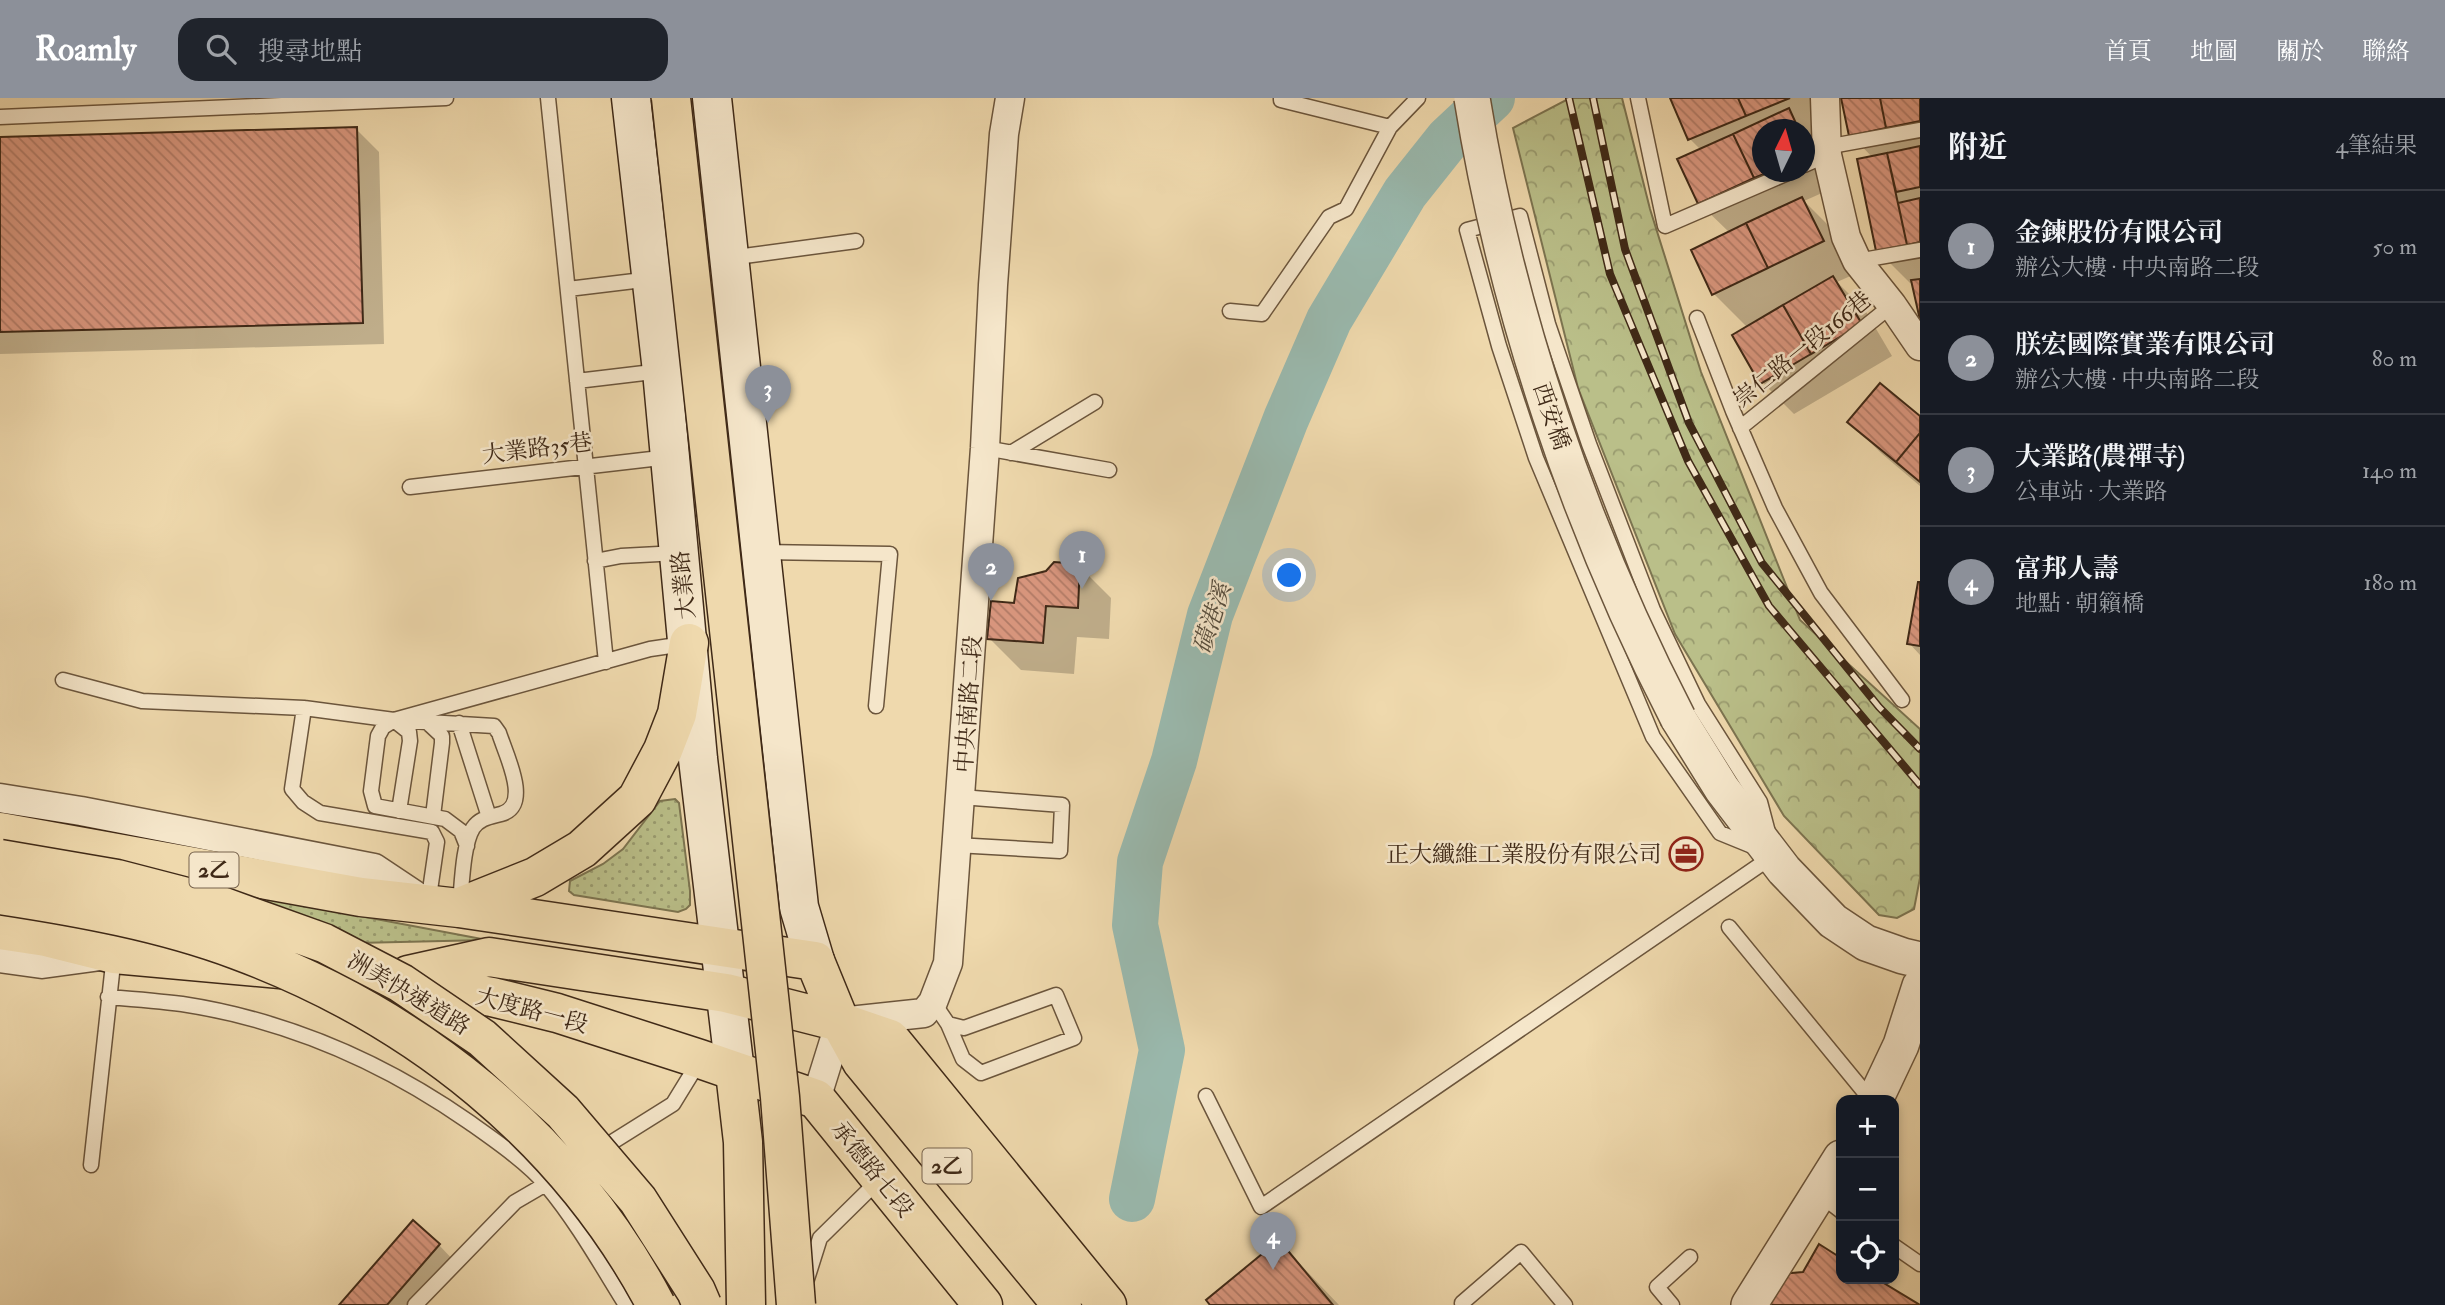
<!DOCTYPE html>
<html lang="zh-TW">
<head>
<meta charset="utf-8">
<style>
  :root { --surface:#171b24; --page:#20242c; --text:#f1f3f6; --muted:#9ea1a6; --line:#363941; --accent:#8c9099 }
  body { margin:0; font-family:"IM FELL Double Pica","Noto Serif TC",serif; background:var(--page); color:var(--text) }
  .controls { position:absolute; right:21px; bottom:21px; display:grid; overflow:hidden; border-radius:14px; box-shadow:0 4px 10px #0003 }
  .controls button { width:63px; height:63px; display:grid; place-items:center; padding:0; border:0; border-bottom:2px solid var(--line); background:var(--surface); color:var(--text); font:35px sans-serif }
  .compass { position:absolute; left:1752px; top:21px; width:63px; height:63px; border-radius:50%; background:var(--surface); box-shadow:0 4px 10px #0003; rotate:5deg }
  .you { position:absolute; left:1290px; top:478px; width:24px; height:24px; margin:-18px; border:5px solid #fff; border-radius:50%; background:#1a73e8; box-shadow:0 0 0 10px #1a73e833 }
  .badge { display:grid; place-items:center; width:46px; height:46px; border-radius:50%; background:var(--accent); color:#fff; font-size:23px; font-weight:700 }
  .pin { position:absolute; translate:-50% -58px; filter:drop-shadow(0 2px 4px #0008) }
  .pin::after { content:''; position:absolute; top:37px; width:24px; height:21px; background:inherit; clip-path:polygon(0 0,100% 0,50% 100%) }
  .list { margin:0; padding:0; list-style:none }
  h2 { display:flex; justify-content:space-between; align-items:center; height:91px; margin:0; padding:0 28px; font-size:30px }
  h2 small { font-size:23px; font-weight:400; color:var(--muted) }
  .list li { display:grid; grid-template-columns:46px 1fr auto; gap:21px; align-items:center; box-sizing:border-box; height:112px; padding:0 28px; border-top:2px solid var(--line) }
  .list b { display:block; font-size:26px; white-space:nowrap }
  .list p { margin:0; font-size:23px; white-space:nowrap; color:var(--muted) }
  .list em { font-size:23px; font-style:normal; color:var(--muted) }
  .icon { flex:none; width:38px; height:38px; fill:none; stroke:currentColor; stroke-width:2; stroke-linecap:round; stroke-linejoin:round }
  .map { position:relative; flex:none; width:1920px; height:1207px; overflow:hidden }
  header { display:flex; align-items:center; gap:42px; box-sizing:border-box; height:98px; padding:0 35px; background:var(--accent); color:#fff }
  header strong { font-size:33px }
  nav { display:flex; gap:38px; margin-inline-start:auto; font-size:24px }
  .search { width:490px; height:63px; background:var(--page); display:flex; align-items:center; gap:18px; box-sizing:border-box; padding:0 24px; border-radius:21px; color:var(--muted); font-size:26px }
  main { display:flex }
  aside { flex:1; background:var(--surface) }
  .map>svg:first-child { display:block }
  .grass { fill:url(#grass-dots); stroke:#7c7450; stroke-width:2 }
  .park { fill:url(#park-crowns); stroke:#7c7450; stroke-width:2 }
  .shadow { fill:#0003; fill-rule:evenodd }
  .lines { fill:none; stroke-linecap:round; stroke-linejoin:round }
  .river { stroke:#9abaaf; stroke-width:46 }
  .building { fill:url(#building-back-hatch); stroke:#3f2917; stroke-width:2 }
  .service-casing { stroke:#6b553c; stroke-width:17 }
  .minor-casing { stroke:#6b553c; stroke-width:31 }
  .tertiary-casing { stroke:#6b553c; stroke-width:38 }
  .secondary-casing { stroke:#3f2917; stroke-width:41 }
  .primary-casing { stroke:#3f2917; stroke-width:41 }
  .trunk-casing { stroke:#3f2917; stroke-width:41 }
  .service { stroke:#f5e6ca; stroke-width:14 }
  .minor { stroke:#f5e6ca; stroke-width:28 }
  .tertiary { stroke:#f5e6ca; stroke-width:35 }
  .secondary { stroke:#f5e6ca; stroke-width:38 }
  .primary { stroke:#efd9ad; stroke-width:38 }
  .trunk { stroke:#efd9ad; stroke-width:38 }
  .rail-casing { stroke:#3f2917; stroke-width:8 }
  .rail { stroke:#f5e6ca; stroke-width:5; stroke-dasharray:16; stroke-linecap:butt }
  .tertiary-bridge-casing { stroke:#6b553c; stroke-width:38; stroke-linecap:butt }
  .trunk-bridge-casing { stroke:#3f2917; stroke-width:41; stroke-linecap:butt }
  .tertiary-bridge { stroke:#f5e6ca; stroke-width:35 }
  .trunk-bridge { stroke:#efd9ad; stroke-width:38 }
  .labels { text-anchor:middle; stroke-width:5; stroke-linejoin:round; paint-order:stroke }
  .shield { fill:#f5e6ca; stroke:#76624d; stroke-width:2 }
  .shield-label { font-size:21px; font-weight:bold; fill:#3f2917 }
  .street-label { font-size:23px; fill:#3f2917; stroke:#f5e6ca }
  .poi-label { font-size:23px; fill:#3f2917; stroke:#f5e6ca; text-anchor:end }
  .water-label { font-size:24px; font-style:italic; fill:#564d3d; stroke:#f5e6ca }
</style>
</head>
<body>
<header>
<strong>Roamly</strong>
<div class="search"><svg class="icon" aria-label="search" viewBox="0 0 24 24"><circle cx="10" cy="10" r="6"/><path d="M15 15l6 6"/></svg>搜尋地點</div>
<nav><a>首頁</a><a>地圖</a><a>關於</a><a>聯絡</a></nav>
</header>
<main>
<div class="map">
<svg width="1920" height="1207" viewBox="0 0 1920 1207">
  <defs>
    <pattern id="grass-dots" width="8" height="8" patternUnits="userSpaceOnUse" patternTransform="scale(1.75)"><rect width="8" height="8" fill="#babf89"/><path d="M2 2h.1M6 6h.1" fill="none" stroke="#999b6f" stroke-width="1.8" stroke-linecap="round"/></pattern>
    <pattern id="park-crowns" width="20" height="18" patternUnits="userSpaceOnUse" patternTransform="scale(1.75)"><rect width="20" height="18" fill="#babf89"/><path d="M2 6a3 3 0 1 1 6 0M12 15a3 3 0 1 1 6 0" fill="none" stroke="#999b6f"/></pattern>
    <pattern id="building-back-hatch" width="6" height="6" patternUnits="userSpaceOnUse" patternTransform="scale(1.75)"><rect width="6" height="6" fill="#da977f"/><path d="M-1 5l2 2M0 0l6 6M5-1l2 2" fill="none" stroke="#b27b67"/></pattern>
  </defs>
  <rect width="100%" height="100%" fill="#efd9ad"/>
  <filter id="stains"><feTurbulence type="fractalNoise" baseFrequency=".00286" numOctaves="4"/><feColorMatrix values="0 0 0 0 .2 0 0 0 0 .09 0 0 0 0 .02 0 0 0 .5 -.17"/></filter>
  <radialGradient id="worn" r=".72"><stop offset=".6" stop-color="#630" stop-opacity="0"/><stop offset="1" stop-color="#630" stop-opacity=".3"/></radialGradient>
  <path class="grass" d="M 675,701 L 679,705 L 690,793 L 690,807 L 686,811 L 678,814 L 574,797 L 569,793 L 570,783 L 603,766 L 623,751 L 660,703 Z
    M 244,796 L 487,842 L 357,845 Z"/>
  <path class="park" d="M 1570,0 L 1622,0 L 1650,111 L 1701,274 L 1800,522 L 1920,631 L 1920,780 L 1914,811 L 1897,820 L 1879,817 L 1784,718 L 1675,536 L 1578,290 L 1513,30 Z"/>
  <path class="shadow" d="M 1672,0 L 1823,0 L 1834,26 L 1812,36 L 1820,44 L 1840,87 L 1804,103 L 1834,133 L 1855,176 L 1837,184 L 1865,212 L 1892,258 L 1794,316 L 1762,284 L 1748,230 L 1714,196 L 1730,135 L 1699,105 L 1701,52 L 1690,41 ZM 1762,32 L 1804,32 L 1804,74 L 1762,74 Z
    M 1843,0 L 1920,0 L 1920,214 L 1913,184 L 1910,185 L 1878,153 L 1873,60 L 1851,37 Z
    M 356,31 L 379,54 L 384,246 L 0,256 L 0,40 Z
    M 1920,321 L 1920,388 L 1881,355 L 1850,324 Z
    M 1079,468 L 1111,500 L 1109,541 L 1077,539 L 1074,576 L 1021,572 L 989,540 L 1016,507 Z
    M 1920,484 L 1920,557 L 1909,545 Z
    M 1279,1144 L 1339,1207 L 1212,1207 Z
    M 439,1147 L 455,1164 L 418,1207 L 341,1207 Z"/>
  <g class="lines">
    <path class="river" d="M 1132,1101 L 1162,952 L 1135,827 L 1140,764 L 1174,663 L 1210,517 L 1286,321 L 1329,222 L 1405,95 L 1448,41 L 1492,0"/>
  </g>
  <path class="building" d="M 1670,0 L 1738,0 L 1746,18 L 1688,42 Z
    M 1738,0 L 1790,0 L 1746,18 Z
    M 1841,0 L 1880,0 L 1886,30 L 1849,38 Z
    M 1880,0 L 1920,0 L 1920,23 L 1886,30 Z
    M 1789,10 L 1799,32 L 1762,32 L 1762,74 L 1769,74 L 1754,80 L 1733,36 Z
    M 357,29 L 363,225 L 0,234 L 0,39 Z
    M 1733,36 L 1754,80 L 1698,106 L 1677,61 Z
    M 1920,48 L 1920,89 L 1896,94 L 1887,55 Z
    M 1887,55 L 1907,147 L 1876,153 L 1857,61 Z
    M 1802,99 L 1824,143 L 1768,170 L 1746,125 Z
    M 1920,100 L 1920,144 L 1907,147 L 1898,105 Z
    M 1746,125 L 1768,170 L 1712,197 L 1691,152 Z
    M 1833,178 L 1862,226 L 1811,256 L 1783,207 Z
    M 1920,181 L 1920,222 L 1911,182 Z
    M 1783,207 L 1811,256 L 1760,286 L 1732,237 Z
    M 1880,285 L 1920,318 L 1920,335 L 1896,364 L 1847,324 Z
    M 1920,335 L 1920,384 L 1896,364 Z
    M 1054,464 L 1080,466 L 1078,510 L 1046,508 L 1043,545 L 987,541 L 991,503 L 1014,505 L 1018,480 L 1046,473 Z
    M 1918,484 L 1920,484 L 1920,548 L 1907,546 Z
    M 413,1122 L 440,1146 L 387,1207 L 339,1207 Z
    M 1279,1142 L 1333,1207 L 1210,1207 L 1206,1202 Z
    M 1819,1146 L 1841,1160 L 1841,1181 L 1877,1181 L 1920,1207 L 1762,1207 L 1780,1176 L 1803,1174 Z"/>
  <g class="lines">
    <defs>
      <path id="service" d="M 548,0 L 606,564
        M 1281,0 L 1281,2 L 1390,29 L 1418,0
        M 1638,0 L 1665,128 L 1790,74
        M 0,19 L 446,0
        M 1826,49 L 1920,32
        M 1804,67 L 1827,57
        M 1520,118 L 1548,226 L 1589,346 L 1653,512 L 1698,606 L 1760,704 L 1774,757 L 1720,735 L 1653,639 L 1536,360 L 1499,248 L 1467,132 Z
        M 729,160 L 856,143
        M 1857,163 L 1920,152
        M 568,191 L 651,181
        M 1230,213 L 1262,216 L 1329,119 L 1346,111 L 1390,29
        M 1697,220 L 1733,313 L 1775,410 L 1821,495 L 1902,602
        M 577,283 L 661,273
        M 1740,330 L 1892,207
        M 985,350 L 1109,372
        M 1011,355 L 1095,304
        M 410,389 L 669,359
        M 762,454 L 890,456 L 876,608
        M 595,463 L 621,458 L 678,455
        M 63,582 L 142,603 L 304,610 L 394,622 L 650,551 L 684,546
        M 304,610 L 292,691 L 303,704 L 320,715 L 432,734 L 437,744 L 428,806
        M 394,622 L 409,634 L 410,643 L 399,713
        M 427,624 L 442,638 L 442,645 L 433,718
        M 459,625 L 489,719
        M 956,747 L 1060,753 L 1062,707 L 961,699
        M 460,805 C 462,785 463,746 473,730 C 480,720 490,719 501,716 C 532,708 506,657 499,635 L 494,628 L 394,622 L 383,629 L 378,638 L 371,693 L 375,708 L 445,721 L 461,733 L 467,748
        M 1729,829 L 1871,1002
        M 108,899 C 133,901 158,903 182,906 C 286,922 383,964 469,1024 C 493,1041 528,1065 547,1088 C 577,1124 601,1167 626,1207
        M 933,904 L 948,926 L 963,961 L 981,975 L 1074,940 L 1056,897 L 964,930 L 948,926
        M 1206,998 L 1261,1109 L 1773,758
        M 598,1053 L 673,1006 L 700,962
        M 91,1067 L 114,857
        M 1819,1096 L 1841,1113
        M 1894,1148 L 1920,1166
        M 807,1181 L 820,1140 L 880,1081
        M 415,1207 L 515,1104 L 551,1083
        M 1464,1207 L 1462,1205 L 1521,1154 L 1565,1207
        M 1672,1207 L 1657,1189 L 1690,1159"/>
      <path id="minor" d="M 1825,0 L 1827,57 L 1846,139 L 1857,163 L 1892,207 L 1920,248
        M 0,700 L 81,713 L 374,770 L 425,804
        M 0,860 L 42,866 L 101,858
        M 816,1001 L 840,924 L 924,915 L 933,904 L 948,865 L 985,350 L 993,187 L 1004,36 L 1010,0"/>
      <path id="tertiary" d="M 1678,620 L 1722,691 L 1784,772 L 1833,823 L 1866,845 L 1903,858 L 1920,862
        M 1875,1002 L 1901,947 L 1920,888
        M 1749,1207 L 1841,1060"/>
      <path id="secondary" d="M 631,0 L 662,273 L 698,661 L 735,974
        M 712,0 L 799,809 L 815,863"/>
      <path id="primary" d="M 0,734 L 361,799 L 459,810 L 815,863 L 840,924 L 862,964 L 1062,1207
        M 460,809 L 535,779 L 582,751 L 637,701 L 663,652 L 677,616 L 689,545
        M 0,832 L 46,839 L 114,856 L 389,881 L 492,899 L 557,915 L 700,961 L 816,1001 L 983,1207
        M 408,877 L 489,859 L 726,895 L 840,924 L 890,941 L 1107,1207"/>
      <path id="trunk" d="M 735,974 L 743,1044 L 746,1207"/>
    </defs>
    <use href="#service" class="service-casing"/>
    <use href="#minor" class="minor-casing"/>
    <use href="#tertiary" class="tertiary-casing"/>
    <use href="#secondary" class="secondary-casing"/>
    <use href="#primary" class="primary-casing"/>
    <use href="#trunk" class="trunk-casing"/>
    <use href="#service" class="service"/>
    <use href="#minor" class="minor"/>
    <use href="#tertiary" class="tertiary"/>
    <use href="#secondary" class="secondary"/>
    <use href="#primary" class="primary"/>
    <use href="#trunk" class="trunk"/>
    <defs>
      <path id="rail" d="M 1569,0 L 1610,176 L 1688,363 L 1769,508 L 1920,687
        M 1593,0 L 1625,151 L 1689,325 L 1762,465 L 1879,609 L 1920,651"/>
    </defs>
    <use href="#rail" class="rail-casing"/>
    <use href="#rail" class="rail"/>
    <defs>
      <path id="tertiary-bridge" d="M 1472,0 C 1506,212 1579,429 1678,620"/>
      <path id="trunk-bridge" d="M 671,0 L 780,999 L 796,1207
        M 0,761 L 117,781 L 221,808 L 324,845 L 401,885 L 482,940 L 563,1014 L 638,1102 L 696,1193 L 702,1207
        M 0,797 C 79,809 162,824 237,852 C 415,918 567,1038 656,1207"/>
    </defs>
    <use href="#tertiary-bridge" class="tertiary-bridge-casing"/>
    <use href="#trunk-bridge" class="trunk-bridge-casing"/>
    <use href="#tertiary-bridge" class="tertiary-bridge"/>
    <use href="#trunk-bridge" class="trunk-bridge"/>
  </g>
  <defs>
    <symbol id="office-ring" viewBox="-11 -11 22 22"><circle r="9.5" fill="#f5e6ca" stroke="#8f2418" stroke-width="1.5"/><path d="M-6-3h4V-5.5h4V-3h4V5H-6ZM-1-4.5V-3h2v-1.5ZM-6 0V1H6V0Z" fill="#8f2418"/></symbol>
  </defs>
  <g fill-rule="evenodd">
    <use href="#office-ring" x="1667" y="737" width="38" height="38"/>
  </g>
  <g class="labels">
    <g class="shield">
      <rect x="189.5" y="754.5" width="49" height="35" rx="5"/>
      <rect x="922.5" y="1050.5" width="49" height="35" rx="5"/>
    </g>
    <g class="shield-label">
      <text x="214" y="779">2乙</text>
      <text x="947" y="1075">2乙</text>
    </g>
    <g class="street-label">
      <text transform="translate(1802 251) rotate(-39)" y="8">崇仁路一段166巷</text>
      <text transform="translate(1552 318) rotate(71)" y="8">西安橋</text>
      <text transform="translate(537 350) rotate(-7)" y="8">大業路35巷</text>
      <text transform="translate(683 487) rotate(-96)" y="8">大業路</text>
      <text transform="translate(968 606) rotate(-86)" y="8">中央南路二段</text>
      <text transform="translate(409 895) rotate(31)" y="8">洲美快速道路</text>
      <text transform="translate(532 912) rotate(15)" y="8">大度路一段</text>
      <text transform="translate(873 1071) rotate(51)" y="8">承德路七段</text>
    </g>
    <g class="poi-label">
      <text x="1662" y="764">正大纖維工業股份有限公司</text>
    </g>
    <g class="water-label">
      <text transform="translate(1212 520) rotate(-72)" y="8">磺港溪</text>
    </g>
  </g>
  <rect width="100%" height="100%" filter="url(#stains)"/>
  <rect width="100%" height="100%" fill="url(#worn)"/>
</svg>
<div class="controls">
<button>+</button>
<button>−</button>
<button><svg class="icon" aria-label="locate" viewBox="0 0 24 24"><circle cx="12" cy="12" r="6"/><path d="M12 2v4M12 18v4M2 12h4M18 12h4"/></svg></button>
</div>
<svg class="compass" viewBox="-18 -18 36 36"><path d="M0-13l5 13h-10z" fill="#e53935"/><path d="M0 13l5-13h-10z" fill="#9ea1a6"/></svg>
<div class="you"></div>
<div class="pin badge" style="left:1082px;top:491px">1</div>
<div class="pin badge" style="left:991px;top:503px">2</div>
<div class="pin badge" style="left:768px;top:325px">3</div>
<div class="pin badge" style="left:1273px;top:1172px">4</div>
</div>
<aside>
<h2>附近<small>4筆結果</small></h2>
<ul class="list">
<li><span class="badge">1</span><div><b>金鍊股份有限公司</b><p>辦公大樓 · 中央南路二段</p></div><em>50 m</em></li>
<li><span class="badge">2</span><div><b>朕宏國際實業有限公司</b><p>辦公大樓 · 中央南路二段</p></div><em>80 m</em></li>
<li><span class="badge">3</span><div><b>大業路(農禪寺)</b><p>公車站 · 大業路</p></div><em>140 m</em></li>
<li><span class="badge">4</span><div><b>富邦人壽</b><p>地點 · 朝籟橋</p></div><em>180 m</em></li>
</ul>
</aside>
</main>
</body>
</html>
